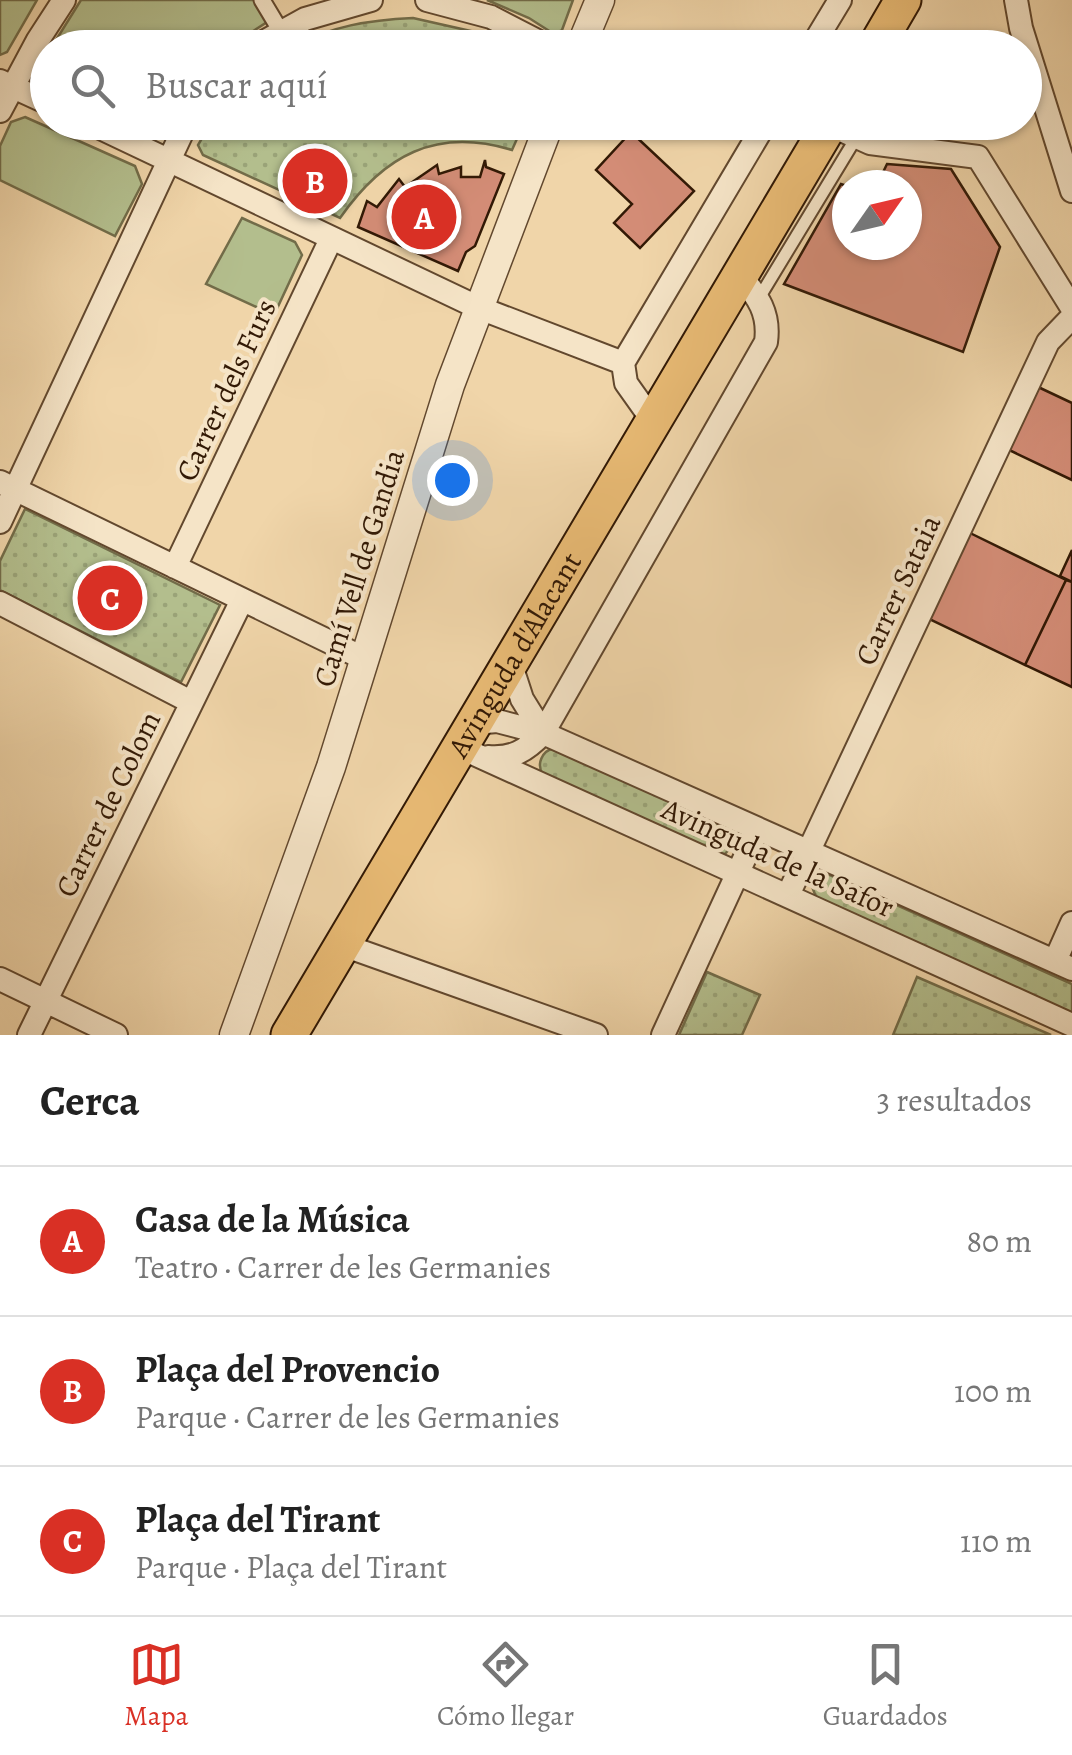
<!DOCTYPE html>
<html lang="es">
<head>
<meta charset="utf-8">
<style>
  :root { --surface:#fff; --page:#f2f2f2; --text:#222; --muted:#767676; --line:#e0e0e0; --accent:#d93025 }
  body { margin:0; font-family:Alegreya,serif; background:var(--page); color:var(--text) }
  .compass { position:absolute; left:832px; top:170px; width:90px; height:90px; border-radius:50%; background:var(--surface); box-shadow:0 2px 8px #0004; rotate:56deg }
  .you { position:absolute; left:452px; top:480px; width:35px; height:35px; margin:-25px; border:8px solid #fff; border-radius:50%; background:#1a73e8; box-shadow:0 0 0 15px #1a73e833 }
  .badge { display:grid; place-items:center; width:65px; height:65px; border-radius:50%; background:var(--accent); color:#fff; font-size:32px; font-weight:700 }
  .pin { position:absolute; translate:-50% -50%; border:5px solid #fff; box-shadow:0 2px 10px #0006 }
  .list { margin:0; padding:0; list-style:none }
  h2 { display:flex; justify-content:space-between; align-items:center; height:130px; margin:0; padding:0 40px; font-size:42px }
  h2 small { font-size:32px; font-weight:400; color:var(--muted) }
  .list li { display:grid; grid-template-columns:65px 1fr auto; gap:30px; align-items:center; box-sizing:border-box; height:150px; padding:0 40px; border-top:2px solid var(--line) }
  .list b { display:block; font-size:38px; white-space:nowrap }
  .list p { margin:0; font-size:32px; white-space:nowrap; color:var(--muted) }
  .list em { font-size:32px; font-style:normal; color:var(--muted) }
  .icon { flex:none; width:55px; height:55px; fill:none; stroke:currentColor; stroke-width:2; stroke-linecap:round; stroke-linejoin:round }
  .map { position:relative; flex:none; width:1072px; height:1035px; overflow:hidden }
  .search { position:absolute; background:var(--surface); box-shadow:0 2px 8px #0004; left:30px; right:30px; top:30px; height:110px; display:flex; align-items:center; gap:25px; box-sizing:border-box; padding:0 35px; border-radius:55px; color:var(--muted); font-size:38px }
  .sheet { height:580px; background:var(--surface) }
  nav { display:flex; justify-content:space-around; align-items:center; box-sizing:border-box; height:140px; border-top:2px solid var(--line); background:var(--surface); font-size:28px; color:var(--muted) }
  nav a { display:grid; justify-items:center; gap:5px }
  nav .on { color:var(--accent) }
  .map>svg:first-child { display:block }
  .grass { fill:#b3be8d; stroke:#726c49; stroke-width:2.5 }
  .park { fill:url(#park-dots); stroke:#726c49; stroke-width:2.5 }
  .building { fill:#d38c76; stroke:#321905; stroke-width:2.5 }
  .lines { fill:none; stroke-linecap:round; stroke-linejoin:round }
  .service-casing { stroke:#62482e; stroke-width:15 }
  .pedestrian-casing { stroke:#62482e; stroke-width:19 }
  .minor-casing { stroke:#62482e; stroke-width:26 }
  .tertiary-casing { stroke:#62482e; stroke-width:31 }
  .trunk-casing { stroke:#321905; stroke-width:39 }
  .service { stroke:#f5e4c7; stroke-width:11 }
  .pedestrian { stroke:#f5e4c7; stroke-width:15 }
  .minor { stroke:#f5e4c7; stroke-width:22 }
  .tertiary { stroke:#f5e4c7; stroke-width:28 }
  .trunk { stroke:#e8ba74; stroke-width:35 }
  .labels { text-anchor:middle; stroke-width:8; stroke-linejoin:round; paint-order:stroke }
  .street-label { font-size:30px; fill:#321905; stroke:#f5e4c7 }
</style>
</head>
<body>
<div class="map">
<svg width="1072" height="1035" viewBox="0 0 1072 1035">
  <defs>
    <pattern id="park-dots" width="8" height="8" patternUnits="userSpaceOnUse" patternTransform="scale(2.5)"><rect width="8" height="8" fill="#b3be8d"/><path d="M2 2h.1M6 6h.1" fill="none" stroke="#9aa378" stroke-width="1.8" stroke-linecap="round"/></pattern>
  </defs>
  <rect width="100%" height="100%" fill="#f0d5a9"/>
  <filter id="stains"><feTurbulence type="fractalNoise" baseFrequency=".002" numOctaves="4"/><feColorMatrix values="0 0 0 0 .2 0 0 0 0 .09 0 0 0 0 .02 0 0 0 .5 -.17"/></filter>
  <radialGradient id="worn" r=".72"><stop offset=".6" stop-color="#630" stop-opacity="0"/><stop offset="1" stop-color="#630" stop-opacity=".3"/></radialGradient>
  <path class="grass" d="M 0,0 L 37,0 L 7,52 L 0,55 Z
    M 81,0 L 254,0 L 267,22 L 229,47 L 51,48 Z
    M 487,0 L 573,0 L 562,30 L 554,34 L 529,18 Z
    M 25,117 L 135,166 L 142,184 L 115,236 L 0,180 L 0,146 L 11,122 Z
    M 242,218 L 295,242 L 302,255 L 274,315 L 206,284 Z"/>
  <path class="park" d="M 413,18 L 475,32 L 509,47 L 292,47 C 331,26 369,20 413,18 Z
    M 211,123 L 211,122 L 524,123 L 512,150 C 436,127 384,155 340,218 L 203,155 L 198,145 Z
    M 25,509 L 220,605 L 181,682 L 0,590 L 0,561 Z
    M 554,748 L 729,827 L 736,841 L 725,854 L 716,853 L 543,775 C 536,764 542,751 554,748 Z
    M 821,871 L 1072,984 L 1072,1016 L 816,897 L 810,881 L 814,874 Z
    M 707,972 L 760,995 L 742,1035 L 679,1035 Z
    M 917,977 L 1051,1035 L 893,1035 Z"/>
  <path class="building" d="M 631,132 L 694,191 L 640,248 L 614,223 L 632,204 L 596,170 Z
    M 485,160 L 486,167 L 504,174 L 475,246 L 466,252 L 458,271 L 358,227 L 367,201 L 377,207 L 399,179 L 405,187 L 437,165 L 439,174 L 461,167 L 461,177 L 480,177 Z
    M 887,164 L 951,169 L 1000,247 L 963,352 L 784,284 L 841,184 L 847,186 L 847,245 L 907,245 L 907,185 L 877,185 Z
    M 1036,386 L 1072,403 L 1072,480 L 1007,449 Z
    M 968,532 L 1066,580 L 1025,665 L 927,618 Z
    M 1072,550 L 1072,582 L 1060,576 Z
    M 1066,580 L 1072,582 L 1072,687 L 1025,665 Z"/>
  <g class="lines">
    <defs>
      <path id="service" d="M 759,298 L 856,138"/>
      <path id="pedestrian" d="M 262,0 L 280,30"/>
      <path id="minor" d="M 427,0 L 491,17 L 551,48
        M 1016,0 L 1021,28 L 1072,191
        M 253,48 L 305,19 L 371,0
        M 811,48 L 840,0
        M 0,81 L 48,103
        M 0,111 L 38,40 L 64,0
        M 88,122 L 477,307 L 623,363
        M 830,125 L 870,143 L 978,157 L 1072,308
        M 623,363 L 766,122
        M 623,363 L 626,383 L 653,421
        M 0,482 L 365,659
        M 0,522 L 187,122
        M 175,567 L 331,239
        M 0,603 L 191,702
        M 510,662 L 522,699 L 543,733
        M 474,723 L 497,721 L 543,733 L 1072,969
        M 459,747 L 1072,1025
        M 488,757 C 512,759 526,751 543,733 L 766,342 C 770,313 758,297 740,275
        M 788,895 L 1048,342 L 1072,317
        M 343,945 L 596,1035
        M 1055,961 L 1072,923
        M 0,979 L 116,1035
        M 29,1035 L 242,600
        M 663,1035 L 758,829"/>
      <path id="tertiary" d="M 580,48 L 600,0
        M 234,1035 L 331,767 L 450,385 L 550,122"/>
      <g id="trunk">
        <path d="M 875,48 L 903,0"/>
        <path id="s1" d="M 289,1035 L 831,122"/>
      </g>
    </defs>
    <use href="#service" class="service-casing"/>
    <use href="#pedestrian" class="pedestrian-casing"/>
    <use href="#minor" class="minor-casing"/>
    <use href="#tertiary" class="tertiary-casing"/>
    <use href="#trunk" class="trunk-casing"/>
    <use href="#service" class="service"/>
    <use href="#pedestrian" class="pedestrian"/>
    <use href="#minor" class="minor"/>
    <use href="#tertiary" class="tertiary"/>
    <use href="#trunk" class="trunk"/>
  </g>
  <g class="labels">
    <g class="street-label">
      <text transform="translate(226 390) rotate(-65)" y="10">Carrer dels Furs</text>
      <text transform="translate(359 568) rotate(-73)" y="10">Camí Vell de Gandia</text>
      <text transform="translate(898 590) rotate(-65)" y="10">Carrer Sataia</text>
      <text dy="10" stroke="none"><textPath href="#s1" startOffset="442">Avinguda d'Alacant</textPath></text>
      <text transform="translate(108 804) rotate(-64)" y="10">Carrer de Colom</text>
      <text transform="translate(778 858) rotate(24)" y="10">Avinguda de la Safor</text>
    </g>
  </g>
  <rect width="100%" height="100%" filter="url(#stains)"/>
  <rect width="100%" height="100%" fill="url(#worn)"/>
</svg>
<svg class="compass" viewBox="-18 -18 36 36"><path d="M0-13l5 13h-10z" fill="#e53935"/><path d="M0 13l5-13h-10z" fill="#767676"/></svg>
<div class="you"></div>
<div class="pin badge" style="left:424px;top:217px">A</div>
<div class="pin badge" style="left:315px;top:181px">B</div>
<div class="pin badge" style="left:110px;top:598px">C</div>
<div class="search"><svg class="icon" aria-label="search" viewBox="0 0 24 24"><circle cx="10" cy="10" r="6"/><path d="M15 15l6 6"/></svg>Buscar aquí</div>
</div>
<section class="sheet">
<h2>Cerca<small>3 resultados</small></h2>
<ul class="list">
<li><span class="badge">A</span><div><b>Casa de la Música</b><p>Teatro · Carrer de les Germanies</p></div><em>80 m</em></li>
<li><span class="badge">B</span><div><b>Plaça del Provencio</b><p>Parque · Carrer de les Germanies</p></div><em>100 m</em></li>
<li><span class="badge">C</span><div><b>Plaça del Tirant</b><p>Parque · Plaça del Tirant</p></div><em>110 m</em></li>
</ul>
</section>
<nav>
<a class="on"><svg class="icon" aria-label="map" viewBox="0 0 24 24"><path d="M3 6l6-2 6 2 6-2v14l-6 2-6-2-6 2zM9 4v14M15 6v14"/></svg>Mapa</a>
<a><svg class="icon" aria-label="directions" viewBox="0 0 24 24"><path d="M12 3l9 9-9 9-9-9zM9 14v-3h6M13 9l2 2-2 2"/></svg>Cómo llegar</a>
<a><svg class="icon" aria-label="saved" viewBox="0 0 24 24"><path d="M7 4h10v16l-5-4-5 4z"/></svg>Guardados</a>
</nav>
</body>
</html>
